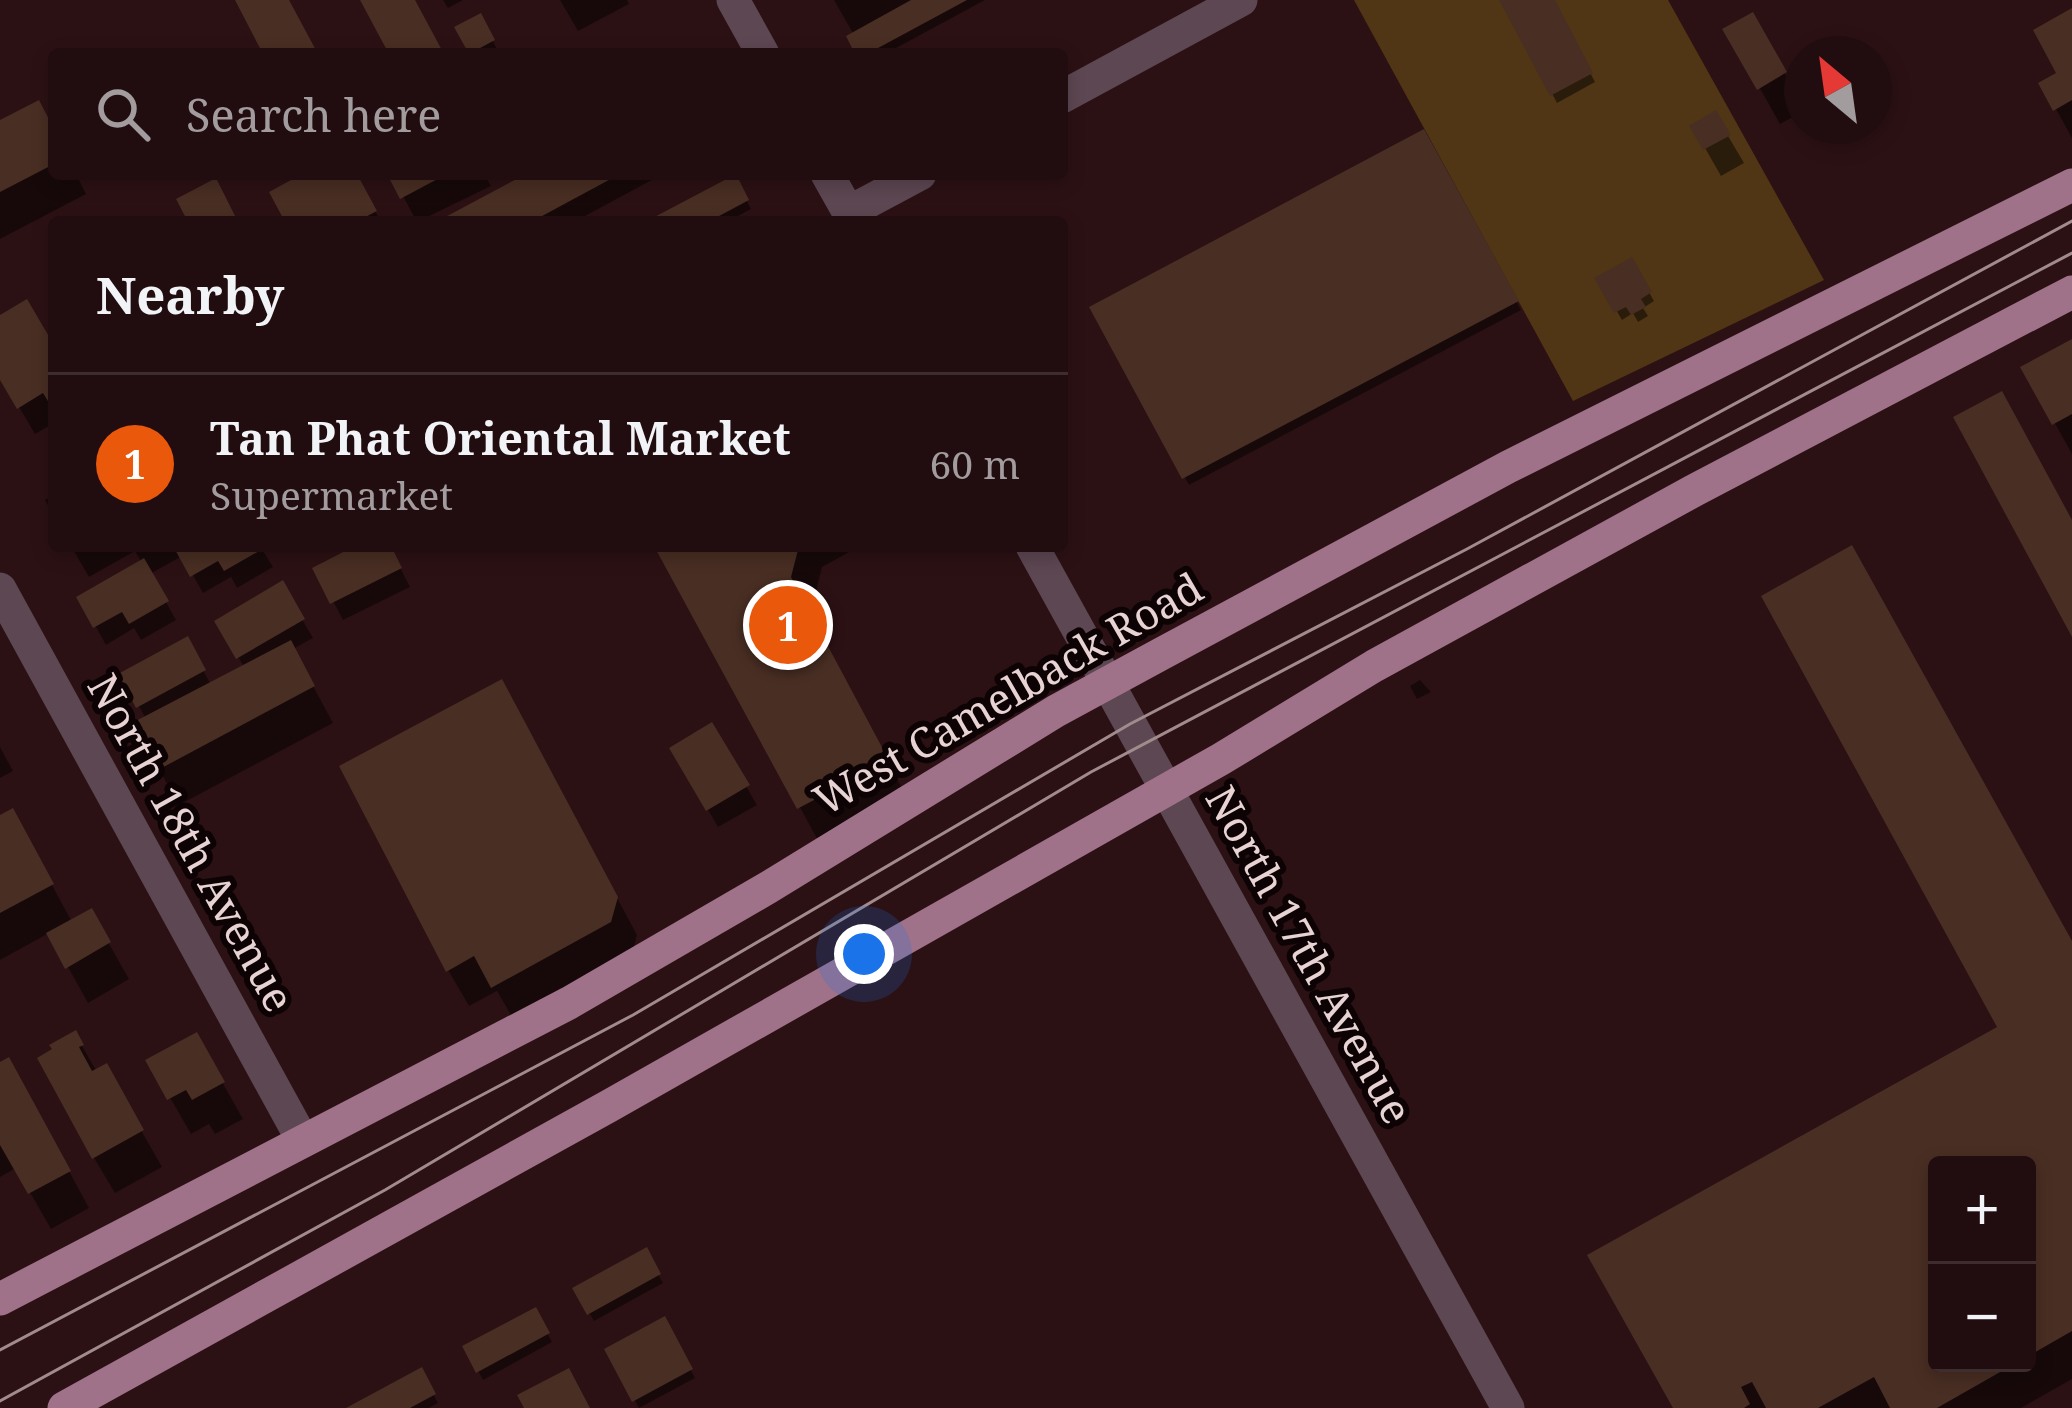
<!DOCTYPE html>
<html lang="en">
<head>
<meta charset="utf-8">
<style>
  :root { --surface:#210d0f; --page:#2d1b1d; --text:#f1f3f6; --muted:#a29c9e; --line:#3e2d2f; --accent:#ea580c }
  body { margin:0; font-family:"Noto Serif",serif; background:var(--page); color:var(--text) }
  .controls { position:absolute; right:36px; bottom:36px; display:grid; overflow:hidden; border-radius:12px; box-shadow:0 6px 18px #0003 }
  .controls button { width:108px; height:108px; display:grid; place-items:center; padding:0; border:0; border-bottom:3px solid var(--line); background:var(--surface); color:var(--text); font:60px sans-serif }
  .compass { position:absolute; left:1784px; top:36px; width:108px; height:108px; border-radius:50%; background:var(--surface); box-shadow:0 6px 18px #0003; rotate:331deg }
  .you { position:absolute; left:864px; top:954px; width:42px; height:42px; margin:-30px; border:9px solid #fff; border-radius:50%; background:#1a73e8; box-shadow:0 0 0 18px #1a73e833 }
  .badge { display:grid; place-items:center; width:78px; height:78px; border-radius:50%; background:var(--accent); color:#fff; font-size:39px; font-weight:700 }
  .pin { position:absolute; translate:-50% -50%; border:6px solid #fff; box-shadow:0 3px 12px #0006 }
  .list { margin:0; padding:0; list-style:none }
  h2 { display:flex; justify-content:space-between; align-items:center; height:156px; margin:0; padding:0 48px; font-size:51px }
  h2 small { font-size:39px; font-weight:400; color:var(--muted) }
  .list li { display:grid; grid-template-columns:78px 1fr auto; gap:36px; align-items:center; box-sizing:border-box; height:180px; padding:0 48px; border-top:3px solid var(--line) }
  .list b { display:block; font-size:45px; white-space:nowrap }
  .list p { margin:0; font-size:39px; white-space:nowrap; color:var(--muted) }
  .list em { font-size:39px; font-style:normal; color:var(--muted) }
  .icon { flex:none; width:66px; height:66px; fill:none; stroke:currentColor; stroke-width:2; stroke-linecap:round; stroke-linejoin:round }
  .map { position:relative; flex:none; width:2072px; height:1408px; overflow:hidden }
  .search { position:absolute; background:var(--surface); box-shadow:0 6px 18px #0003; left:48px; top:48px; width:1020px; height:132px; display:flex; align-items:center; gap:30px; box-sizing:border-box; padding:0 42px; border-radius:12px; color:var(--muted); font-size:45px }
  .panel { position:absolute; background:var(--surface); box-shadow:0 6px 18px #0003; left:48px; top:216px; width:1020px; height:336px; border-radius:12px }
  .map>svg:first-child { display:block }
  .green { fill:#503614 }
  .shadow { fill:#0007; fill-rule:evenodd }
  .building { fill:#492e23 }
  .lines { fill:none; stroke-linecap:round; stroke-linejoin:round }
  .minor { stroke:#5d4752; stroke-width:33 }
  .primary { stroke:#a0728a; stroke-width:33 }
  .tram { stroke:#a28b8d; stroke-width:3 }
  .labels { text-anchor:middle; stroke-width:12; stroke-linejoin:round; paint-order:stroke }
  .street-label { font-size:42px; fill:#e7d3d4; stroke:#0d0304 }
</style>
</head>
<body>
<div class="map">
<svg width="2072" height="1408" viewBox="0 0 2072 1408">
  <rect width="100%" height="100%" fill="#2c1114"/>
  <path class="green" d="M 1354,0 L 1668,0 L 1824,280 L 1573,401 Z"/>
  <path class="shadow" d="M 443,0 L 463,0 L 448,8 Z
    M 560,0 L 627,0 L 629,4 L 578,31 Z
    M 834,0 L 985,0 L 885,54 L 859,54 L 854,35 Z
    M 1503,0 L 1552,0 L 1595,82 L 1557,103 Z
    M 2072,12 L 2072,138 L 2042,84 L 2060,74 Z
    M 1752,16 L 1802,104 L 1802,112 L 1780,124 L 1727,30 Z
    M 480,17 L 497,49 L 487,54 L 473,54 L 459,29 Z
    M 1715,114 L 1744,163 L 1721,176 L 1693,127 Z
    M 0,124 L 54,132 L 54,174 L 76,174 L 86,194 L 0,239 Z
    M 1423,133 L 1521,310 L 1189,485 L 1093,309 Z
    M 309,174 L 355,174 L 381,222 L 288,222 Z
    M 391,174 L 484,174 L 491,186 L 417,222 Z
    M 531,174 L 663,174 L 574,222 L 442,222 Z
    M 735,178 L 751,209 L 727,222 L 652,222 Z
    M 1631,261 L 1654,301 L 1643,308 L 1648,316 L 1638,322 L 1633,313 L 1622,320 L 1598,279 Z
    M 0,318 L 54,351 L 54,423 L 35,434 L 0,375 Z
    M 2072,342 L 2072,454 L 2024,368 Z
    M 54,495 L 54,516 L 45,500 Z
    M 71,546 L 260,546 L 273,567 L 237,588 L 231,577 L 203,593 L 182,556 L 150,574 L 176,620 L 141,640 L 134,628 L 106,645 L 80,598 L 142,563 L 135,551 L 89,577 Z
    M 362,546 L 389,546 L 410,587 L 343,620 L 316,569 Z
    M 657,546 L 860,546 L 822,567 L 810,616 L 903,790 L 820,844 Z
    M 282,585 L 313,638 L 293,649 L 333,723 L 179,805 L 134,725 L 146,719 L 122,675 L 187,640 L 211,685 L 244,667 L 218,622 Z
    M 1420,680 L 1431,692 L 1417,699 L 1410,686 Z
    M 521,719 L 637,935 L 631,958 L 515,1022 L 497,991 L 469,1006 L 448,970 Z
    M 711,726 L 757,805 L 718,827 L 673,749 Z
    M 0,747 L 13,771 L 0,778 Z
    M 0,818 L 32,848 L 72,922 L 91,912 L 129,979 L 88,1003 L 49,933 L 0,960 Z
    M 2072,946 L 2072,1379 L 2021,1408 L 1677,1408 ZM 1937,1165 L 2027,1165 L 2027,1363 L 1937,1363 Z
    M 75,1034 L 97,1072 L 105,1067 L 162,1167 L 115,1193 L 94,1158 Z
    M 196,1036 L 243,1119 L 215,1134 L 209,1124 L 191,1134 L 149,1061 Z
    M 0,1066 L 29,1097 L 89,1208 L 51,1229 L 16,1168 L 0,1177 Z
    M 645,1251 L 663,1283 L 594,1321 L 576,1289 Z
    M 535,1311 L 552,1342 L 483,1380 L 466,1348 Z
    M 664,1320 L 695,1378 L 639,1408 L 608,1350 Z
    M 421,1371 L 438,1403 L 429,1408 L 352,1408 Z"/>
  <path class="building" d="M 235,0 L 289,0 L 318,54 L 263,54 Z
    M 360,0 L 415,0 L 444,54 L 389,54 Z
    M 911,0 L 967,0 L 867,54 L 855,54 L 846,36 Z
    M 1499,0 L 1555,0 L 1593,73 L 1550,96 Z
    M 2072,8 L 2072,100 L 2053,111 L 2038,83 L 2056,73 L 2033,30 Z
    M 1753,12 L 1787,72 L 1757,90 L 1722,29 Z
    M 481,13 L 495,40 L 469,54 L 454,27 Z
    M 39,100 L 54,129 L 54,164 L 0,192 L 0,120 Z
    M 1716,110 L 1731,135 L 1703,150 L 1689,126 Z
    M 1424,129 L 1519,301 L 1182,479 L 1089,307 Z
    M 302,174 L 357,174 L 377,211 L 356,222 L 285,222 L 269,192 Z
    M 387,174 L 447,174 L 400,199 Z
    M 526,174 L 620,174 L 531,222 L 436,222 Z
    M 736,174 L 749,200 L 708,222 L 645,222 Z
    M 216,178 L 236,218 L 228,222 L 188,222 L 176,199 Z
    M 1632,257 L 1652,292 L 1641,299 L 1646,307 L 1631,315 L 1626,307 L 1614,313 L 1594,278 Z
    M 27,299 L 54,345 L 54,404 L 51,406 L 43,393 L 17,409 L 0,380 L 0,315 Z
    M 2072,339 L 2072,414 L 2052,425 L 2020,367 Z
    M 2002,391 L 2072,520 L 2072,637 L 1953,417 Z
    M 1852,545 L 2072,941 L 2072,1331 L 2027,1357 L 2027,1165 L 1937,1165 L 1937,1363 L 2016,1363 L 1937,1408 L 1890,1408 L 1874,1377 L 1818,1408 L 1766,1408 L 1752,1382 L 1741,1387 L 1750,1404 L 1744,1408 L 1673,1408 L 1587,1255 L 1997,1027 L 1761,596 Z
    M 173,546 L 268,546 L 224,571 L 218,561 L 190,577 Z
    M 355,546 L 391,546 L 402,568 L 330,604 L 312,568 Z
    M 654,546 L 799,546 L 791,577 L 884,751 L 882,764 L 797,809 Z
    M 144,558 L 169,601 L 129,624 L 122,612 L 93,628 L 76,597 Z
    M 283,580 L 305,619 L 236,659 L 214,621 Z
    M 188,636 L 206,670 L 136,708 L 118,674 Z
    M 291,640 L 315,686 L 156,771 L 130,724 Z
    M 502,679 L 618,897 L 611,922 L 491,988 L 474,956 L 446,972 L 339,766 Z
    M 712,722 L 750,785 L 706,811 L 669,748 Z
    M 13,808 L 54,884 L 0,913 L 0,815 Z
    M 92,908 L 111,942 L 65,969 L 46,933 Z
    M 76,1030 L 84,1045 L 79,1047 L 92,1071 L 107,1063 L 144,1130 L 92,1159 L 37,1058 L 52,1049 L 49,1045 Z
    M 197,1032 L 225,1082 L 192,1100 L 186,1090 L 167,1100 L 145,1060 Z
    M 9,1057 L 71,1171 L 28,1194 L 0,1145 L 0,1062 Z
    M 647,1247 L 661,1274 L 587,1315 L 572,1288 Z
    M 536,1307 L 550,1333 L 476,1373 L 462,1346 Z
    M 665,1316 L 693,1369 L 632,1402 L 604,1349 Z
    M 422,1367 L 436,1394 L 410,1408 L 346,1408 Z
    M 569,1368 L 590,1408 L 524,1408 L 517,1395 Z"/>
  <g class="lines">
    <path class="minor" d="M 733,0 L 763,54
      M 1062,97 L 1241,0
      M 827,174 L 854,222
      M 849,212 L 920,174
      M 1032,546 L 1508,1408
      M 0,589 L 303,1141"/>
    <path class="primary" d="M 0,1299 L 569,1003 L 769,887 L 1056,711 L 1161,654 L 1508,467 L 2072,185
      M 64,1408 L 609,1106 L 1221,759 L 1374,666 L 1695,490 L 2072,292"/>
    <path class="tram" d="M 0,1350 L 633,1015 L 1130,724 L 1467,549 L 2072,221
      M 0,1401 L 385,1190 L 1091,772 L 2072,253"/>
  </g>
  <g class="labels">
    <g class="street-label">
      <text transform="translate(1008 694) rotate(-30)" y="15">West Camelback Road</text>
      <text transform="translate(191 843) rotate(61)" y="15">North 18th Avenue</text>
      <text transform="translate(1309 955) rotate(61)" y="15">North 17th Avenue</text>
    </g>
  </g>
</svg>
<div class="controls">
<button>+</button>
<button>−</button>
</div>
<svg class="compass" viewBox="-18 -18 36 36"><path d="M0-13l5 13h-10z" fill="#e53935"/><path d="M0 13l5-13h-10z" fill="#a29c9e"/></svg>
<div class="you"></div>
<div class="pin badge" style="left:788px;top:625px">1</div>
<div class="search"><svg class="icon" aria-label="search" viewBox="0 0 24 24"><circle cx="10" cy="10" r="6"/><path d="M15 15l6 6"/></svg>Search here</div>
<section class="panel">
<h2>Nearby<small></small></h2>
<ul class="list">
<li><span class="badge">1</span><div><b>Tan Phat Oriental Market</b><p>Supermarket</p></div><em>60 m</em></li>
</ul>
</section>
</div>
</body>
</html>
